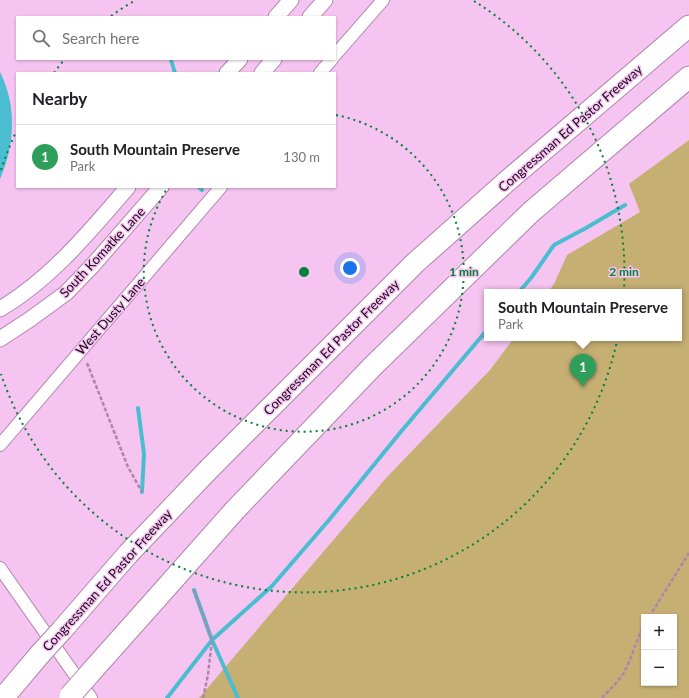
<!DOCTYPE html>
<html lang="en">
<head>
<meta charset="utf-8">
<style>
  :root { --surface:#fff; --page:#f6f6f6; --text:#202124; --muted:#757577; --line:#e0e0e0; --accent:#0f766e }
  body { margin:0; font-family:Lato,sans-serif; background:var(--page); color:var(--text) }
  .controls { position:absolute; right:12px; bottom:12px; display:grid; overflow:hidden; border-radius:0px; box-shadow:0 1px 3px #0004 }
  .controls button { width:36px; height:36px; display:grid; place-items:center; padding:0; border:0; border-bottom:1px solid var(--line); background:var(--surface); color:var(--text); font:20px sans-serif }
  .you { position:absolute; left:350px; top:268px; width:14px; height:14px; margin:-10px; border:3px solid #fff; border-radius:50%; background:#1a73e8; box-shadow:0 0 0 6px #1a73e833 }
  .badge { display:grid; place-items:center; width:26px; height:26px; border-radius:50%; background:var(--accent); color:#fff; font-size:13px; font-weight:700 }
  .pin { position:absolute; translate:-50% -33px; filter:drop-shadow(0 1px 2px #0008) }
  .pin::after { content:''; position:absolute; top:21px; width:14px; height:12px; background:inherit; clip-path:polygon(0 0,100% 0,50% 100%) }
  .popup { position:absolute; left:484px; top:289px; width:198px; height:52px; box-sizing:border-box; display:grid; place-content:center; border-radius:0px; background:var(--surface); filter:drop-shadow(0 1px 3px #0005); font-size:13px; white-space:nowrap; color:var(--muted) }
  .popup b { font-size:15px; color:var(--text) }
  .popup::after { content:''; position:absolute; left:50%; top:100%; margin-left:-8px; border:8px solid transparent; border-top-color:var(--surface) }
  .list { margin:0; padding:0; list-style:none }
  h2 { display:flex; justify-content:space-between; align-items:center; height:52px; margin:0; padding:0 16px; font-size:17px }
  h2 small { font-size:13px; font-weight:400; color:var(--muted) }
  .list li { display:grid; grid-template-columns:26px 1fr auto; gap:12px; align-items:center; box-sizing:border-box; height:64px; padding:0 16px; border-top:1px solid var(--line) }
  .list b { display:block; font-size:15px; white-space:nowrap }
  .list p { margin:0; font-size:13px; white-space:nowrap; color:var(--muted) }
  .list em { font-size:13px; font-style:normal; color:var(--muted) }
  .icon { flex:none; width:22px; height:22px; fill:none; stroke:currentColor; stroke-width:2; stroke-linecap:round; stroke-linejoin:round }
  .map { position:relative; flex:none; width:689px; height:698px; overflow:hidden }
  .search { position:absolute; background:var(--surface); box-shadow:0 1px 3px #0004; left:16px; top:16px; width:320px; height:44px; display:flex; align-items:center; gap:10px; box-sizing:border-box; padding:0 14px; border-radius:0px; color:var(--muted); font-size:15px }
  .panel { position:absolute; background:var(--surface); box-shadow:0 1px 3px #0004; left:16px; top:72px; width:320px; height:116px; border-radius:0px }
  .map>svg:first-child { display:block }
  .green { fill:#c6af73; fill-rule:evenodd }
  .water { fill:#4bbdd0 }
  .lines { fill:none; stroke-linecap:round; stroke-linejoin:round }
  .stream { stroke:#4bbdd0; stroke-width:4 }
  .minor-casing { stroke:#b283ad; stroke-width:14 }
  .tertiary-casing { stroke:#b283ad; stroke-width:17 }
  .motorway-casing { stroke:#b283ad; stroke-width:23 }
  .path { stroke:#ad86a9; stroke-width:2.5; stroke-dasharray:4 2; stroke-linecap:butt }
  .minor { stroke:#fff; stroke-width:12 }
  .tertiary { stroke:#fff; stroke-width:15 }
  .motorway { stroke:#fff; stroke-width:21 }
  .motorway-bridge-casing { stroke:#b283ad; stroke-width:23; stroke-linecap:butt }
  .motorway-bridge { stroke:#fff; stroke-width:21 }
  .ring { fill:none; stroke:#038038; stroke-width:2; stroke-dasharray:2 4 }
  .labels { text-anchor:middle; stroke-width:3; stroke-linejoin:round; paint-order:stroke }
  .street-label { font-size:13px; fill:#170716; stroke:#f6c4f1 }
  .centre { fill:#038038; stroke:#f6c4f1; stroke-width:2 }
  .ring-label { font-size:12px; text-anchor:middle; font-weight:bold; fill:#038038; stroke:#f6c4f1; stroke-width:3; stroke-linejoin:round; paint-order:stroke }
</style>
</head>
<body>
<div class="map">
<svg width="689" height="698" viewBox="0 0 689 698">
  <rect width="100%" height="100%" fill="#f6c4f1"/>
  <path class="green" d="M 689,140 L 689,698 L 199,698 L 387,477 L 490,370 L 514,338 L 679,338 L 679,292 L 548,292 L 554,284 L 567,255 L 640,212 L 629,184 ZM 644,617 L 674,617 L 674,683 L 644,683 Z"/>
  <path class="water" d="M 0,72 C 17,106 15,145 0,179 Z"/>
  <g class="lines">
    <path class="stream" d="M 171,60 L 175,73
      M 199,187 L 202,190
      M 519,292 L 531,278 L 554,245 L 586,228 L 625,205
      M 138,408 L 144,454 L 142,492
      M 194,590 L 212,640 L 238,698
      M 167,698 L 212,640 L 272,586 L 329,520 L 399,434 L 487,330"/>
    <defs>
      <path id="minor" d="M 335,55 L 383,0
        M 320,73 L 332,59
        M 0,445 L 221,187
        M 0,568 L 91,698"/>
      <path id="tertiary" d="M 276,17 L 291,0
        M 310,17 L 325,0
        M 227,73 L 240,59
        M 262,73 L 274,59
        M 0,309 C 52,278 89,232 128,187
        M 0,339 L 29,320 L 66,293 L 93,265 L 161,187"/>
      <path id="motorway" d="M 210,468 L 415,263 L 505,183 L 689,26
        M 235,510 L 373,366 L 531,212 L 689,77
        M 62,630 L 128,554
        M 91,672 L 156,599
        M 3,698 L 41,653"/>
    </defs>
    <use href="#minor" class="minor-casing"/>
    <use href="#tertiary" class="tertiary-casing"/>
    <use href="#motorway" class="motorway-casing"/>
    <path class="path" d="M 87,363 L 128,467 L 142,492
      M 194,590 L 212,640 L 208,675 L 203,698
      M 649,617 L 689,553
      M 602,698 C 609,690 617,683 623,674 C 632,659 635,641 644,626"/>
    <use href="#minor" class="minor"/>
    <use href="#tertiary" class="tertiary"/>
    <use href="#motorway" class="motorway"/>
    <defs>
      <path id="motorway-bridge" d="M 128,554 L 210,468
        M 156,599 L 235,510
        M 41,653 L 62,630
        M 70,696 L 91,672"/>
    </defs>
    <use href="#motorway-bridge" class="motorway-bridge-casing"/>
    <use href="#motorway-bridge" class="motorway-bridge"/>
  </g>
  <g class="ring">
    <path d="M336 115A160 160 0 1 1 168 187"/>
    <path d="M1 170A320 320 0 0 1 16 132M54 73A320 320 0 0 1 64 60M111 16A320 320 0 0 1 134 1M474 1A320 320 0 1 1 1 374"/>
  </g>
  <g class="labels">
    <g class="street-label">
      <text transform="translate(570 128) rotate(-41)" y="5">Congressman Ed Pastor Freeway</text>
      <text transform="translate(102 252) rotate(-47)" y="5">South Komatke Lane</text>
      <text transform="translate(110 316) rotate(-49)" y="5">West Dusty Lane</text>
      <text transform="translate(331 347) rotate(-45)" y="5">Congressman Ed Pastor Freeway</text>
      <text transform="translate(107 580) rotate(-48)" y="5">Congressman Ed Pastor Freeway</text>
    </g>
  </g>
  <circle cx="304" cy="272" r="6" class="centre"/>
  <g class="ring-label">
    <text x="464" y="276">1 min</text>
    <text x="624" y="276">2 min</text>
  </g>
</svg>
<div class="controls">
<button>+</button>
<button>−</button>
</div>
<div class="you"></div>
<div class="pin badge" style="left:583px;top:387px;background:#2e9e5b">1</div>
<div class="popup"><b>South Mountain Preserve</b>Park</div>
<div class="search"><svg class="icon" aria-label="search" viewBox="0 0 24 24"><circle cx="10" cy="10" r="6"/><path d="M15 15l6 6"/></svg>Search here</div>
<section class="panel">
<h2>Nearby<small></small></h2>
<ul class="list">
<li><span class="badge" style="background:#2e9e5b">1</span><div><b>South Mountain Preserve</b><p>Park</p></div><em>130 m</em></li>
</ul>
</section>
</div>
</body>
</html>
